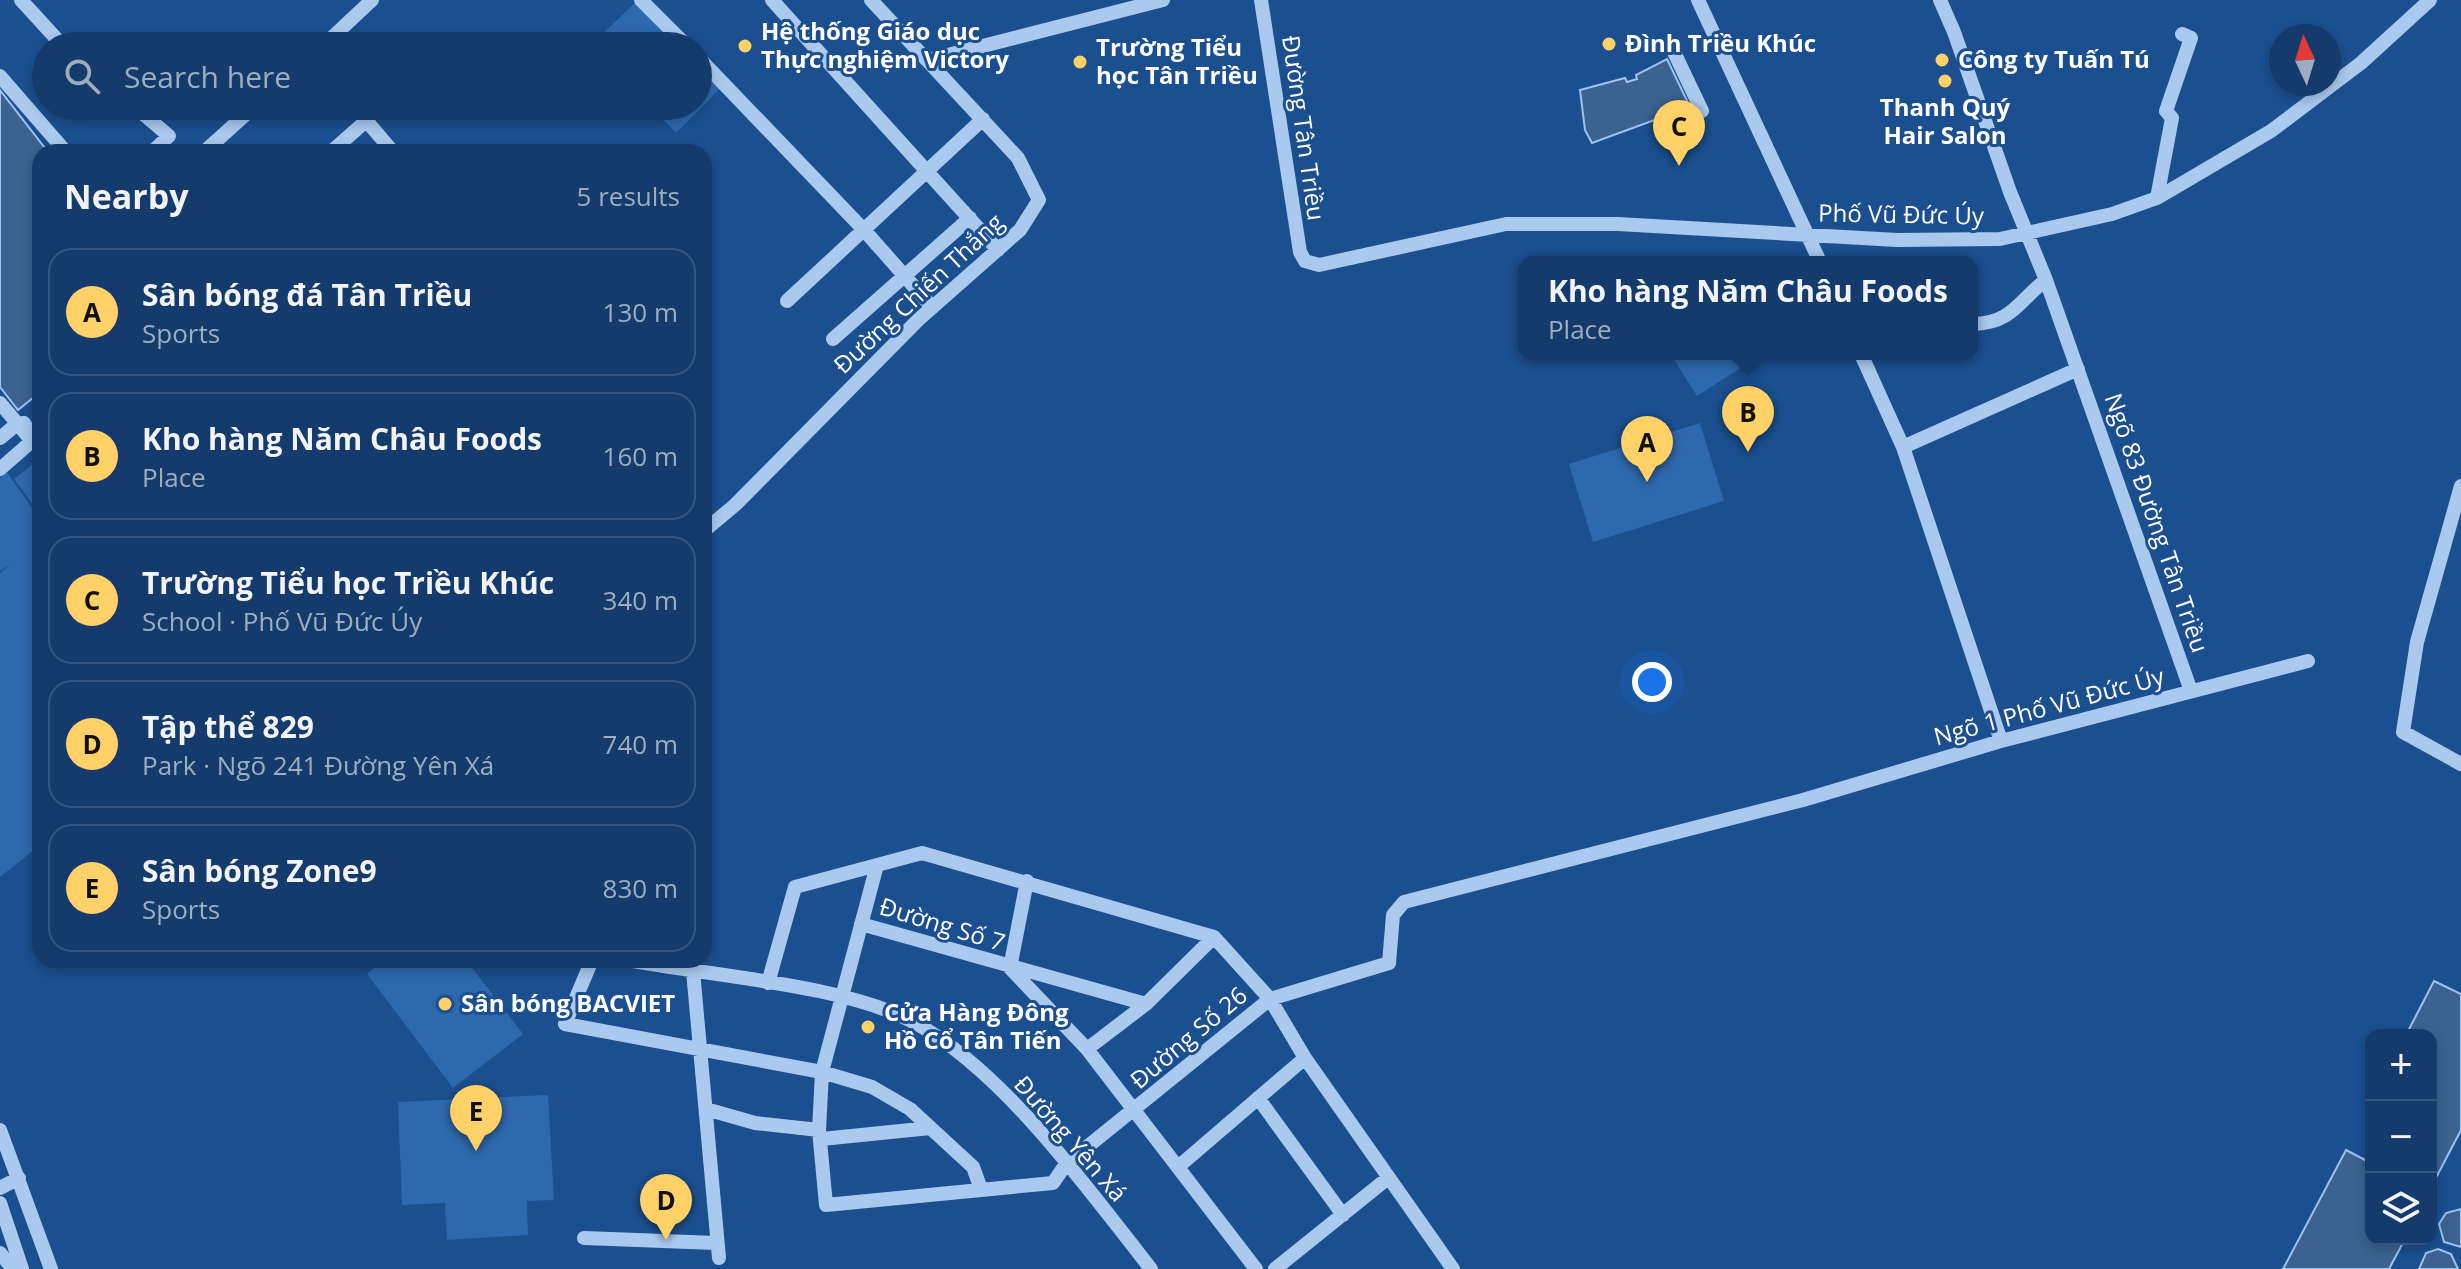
<!DOCTYPE html>
<html lang="en">
<head>
<meta charset="utf-8">
<style>
  :root { --surface:#143b6b; --page:#1d4271; --text:#f1f3f6; --muted:#9dadc1; --line:#33557e; --accent:#ffd166 }
  body { margin:0; font-family:"Open Sans",sans-serif; background:var(--page); color:var(--text) }
  .controls { position:absolute; right:24px; bottom:24px; display:grid; overflow:hidden; border-radius:16px; box-shadow:0 4px 12px #0003 }
  .controls button { width:72px; height:72px; display:grid; place-items:center; padding:0; border:0; border-bottom:2px solid var(--line); background:var(--surface); color:var(--text); font:40px sans-serif }
  .compass { position:absolute; left:2269px; top:24px; width:72px; height:72px; border-radius:50%; background:var(--surface); box-shadow:0 4px 12px #0003; rotate:356deg }
  .you { position:absolute; left:1652px; top:682px; width:28px; height:28px; margin:-20px; border:6px solid #fff; border-radius:50%; background:#1a73e8; box-shadow:0 0 0 12px #1a73e833 }
  .badge { display:grid; place-items:center; width:52px; height:52px; border-radius:50%; background:var(--accent); color:#111; font-size:26px; font-weight:700 }
  .pin { position:absolute; translate:-50% -66px; filter:drop-shadow(0 2px 4px #0008) }
  .pin::after { content:''; position:absolute; top:42px; width:28px; height:24px; background:inherit; clip-path:polygon(0 0,100% 0,50% 100%) }
  .popup { position:absolute; left:1518px; top:256px; width:460px; height:104px; box-sizing:border-box; display:grid; place-content:center; border-radius:16px; background:var(--surface); filter:drop-shadow(0 2px 6px #0005); font-size:26px; white-space:nowrap; color:var(--muted) }
  .popup b { font-size:30px; color:var(--text) }
  .popup::after { content:''; position:absolute; left:50%; top:100%; margin-left:-16px; border:16px solid transparent; border-top-color:var(--surface) }
  .list { margin:0; padding:0; list-style:none }
  h2 { display:flex; justify-content:space-between; align-items:center; height:104px; margin:0; padding:0 32px; font-size:34px }
  h2 small { font-size:26px; font-weight:400; color:var(--muted) }
  .list li { display:grid; grid-template-columns:52px 1fr auto; gap:24px; align-items:center; box-sizing:border-box; height:128px; margin:0 16px 16px; padding:0 16px; border:2px solid var(--line); border-radius:24px }
  .list b { display:block; font-size:30px; white-space:nowrap }
  .list p { margin:0; font-size:26px; white-space:nowrap; color:var(--muted) }
  .list em { font-size:26px; font-style:normal; color:var(--muted) }
  .icon { flex:none; width:44px; height:44px; fill:none; stroke:currentColor; stroke-width:2; stroke-linecap:round; stroke-linejoin:round }
  .map { position:relative; flex:none; width:2461px; height:1269px; overflow:hidden }
  .search { position:absolute; background:var(--surface); box-shadow:0 4px 12px #0003; left:32px; top:32px; width:680px; height:88px; display:flex; align-items:center; gap:20px; box-sizing:border-box; padding:0 28px; border-radius:44px; color:var(--muted); font-size:30px }
  .panel { position:absolute; background:var(--surface); box-shadow:0 4px 12px #0003; left:32px; top:144px; width:680px; height:824px; border-radius:24px }
  .map>svg:first-child { display:block }
  .green { fill:#2e69ad }
  .water { fill:#3c6290; stroke:#9cc4f0; stroke-width:2 }
  .lines { fill:none; stroke-linecap:round; stroke-linejoin:round }
  .minor { stroke:#a9c9ee; stroke-width:14 }
  .poi-dot { fill:#ffd166; stroke:#1b4f8f; stroke-width:3 }
  .labels { text-anchor:middle; stroke-width:6; stroke-linejoin:round; paint-order:stroke }
  .poi-label { font-size:24px; font-weight:bold; fill:#fff; stroke:#1b4f8f; text-anchor:start }
  .street-label { font-size:24px; fill:#fff; stroke:#1b4f8f }
</style>
</head>
<body>
<div class="map">
<svg width="2461" height="1269" viewBox="0 0 2461 1269">
  <rect width="100%" height="100%" fill="#1b4f8f"/>
  <path class="green" d="M 638,0 L 684,46 L 591,45 Z
    M 698,59 L 724,85 L 676,133 L 650,106 L 698,106 Z
    M 1679,354 L 1758,354 L 1759,356 L 1697,396 L 1673,358 Z
    M 1700,423 L 1724,501 L 1593,542 L 1569,464 Z
    M 40,459 L 40,514 L 14,479 Z
    M 4,468 L 40,519 L 40,845 L 0,877 L 0,573 L 11,564 L 0,571 L 0,471 Z
    M 384,960 L 466,960 L 523,1034 L 453,1088 L 367,974 Z
    M 548,1095 L 554,1200 L 527,1201 L 528,1235 L 447,1240 L 445,1203 L 402,1205 L 398,1102 Z"/>
  <path class="water" d="M 1667,59 L 1690,107 L 1592,143 L 1585,130 L 1580,90 L 1625,78 L 1627,82 L 1637,79 L 1636,75 Z
    M 0,90 L 48,152 L 40,152 L 40,392 L 18,410 L 0,387 Z
    M 2434,981 L 2461,994 L 2461,1130 L 2437,1176 L 2431,1173 L 2431,1035 L 2406,1035 Z
    M 2346,1150 L 2371,1163 L 2371,1239 L 2405,1239 L 2389,1269 L 2283,1269 Z
    M 2461,1209 L 2461,1247 L 2444,1242 L 2439,1224 L 2446,1213 Z
    M 2438,1249 L 2451,1254 L 2458,1269 L 2419,1269 L 2426,1253 Z"/>
  <g class="lines">
    <path class="minor" d="M 21,0 L 63,46
      M 641,0 L 687,46
      M 772,0 L 998,250
      M 1261,0 L 1300,252 L 1305,261 L 1319,265 L 1506,224 L 1618,224 L 1897,240 L 2000,239 L 2112,214 L 2157,198 L 2271,131 L 2361,63 L 2430,0
      M 1698,0 L 1820,262
      M 1940,0 L 1954,32 L 2010,192 L 2046,280 L 2191,691
      M 323,46 L 372,0
      M 1673,50 L 1702,111
      M 698,57 L 864,230 L 932,307
      M 928,60 L 1163,0
      M 0,76 L 66,152
      M 134,106 L 169,136 L 152,152
      M 354,106 L 393,152
      M 204,152 L 255,106
      M 331,152 L 366,121
      M 2157,198 L 2172,118 L 2166,111 L 2191,38 L 2182,34
      M 787,301 L 983,119
      M 1972,321 L 1973,324 C 2013,323 2019,300 2046,280
      M 833,339 L 970,218
      M 1861,354 L 1903,447 L 2001,741
      M 0,403 L 32,441
      M 0,438 L 17,424 L 24,423
      M 1903,447 L 2078,369
      M 0,469 L 32,441 L 40,419
      M 2461,486 L 2417,642 L 2403,732 L 2461,764
      M 704,531 L 735,505 L 918,320 L 1020,230 L 1039,200 L 1018,158 L 871,0
      M 877,865 L 822,1072 L 819,1130 L 826,1205 L 1053,1183 L 1066,1164 L 1270,999 L 1389,963 L 1393,915 L 1404,902 L 1803,800 L 2001,741 L 2308,661
      M 861,924 L 1146,1004
      M 592,960 L 565,1024 L 822,1072 L 872,1087 L 910,1109 L 973,1167 L 981,1189
      M 627,960 C 709,976 846,984 917,1024 C 1006,1074 1088,1189 1151,1269
      M 692,960 L 719,1258
      M 1010,968 L 1087,1049 L 1256,1269
      M 1010,968 L 1027,881
      M 768,983 L 795,887 L 922,853 L 1214,937 L 1270,999 L 1305,1058 L 1453,1269
      M 1087,1049 L 1146,1004 L 1214,937
      M 1258,1098 L 1343,1215
      M 706,1109 L 755,1123 L 819,1130
      M 0,1130 L 51,1269
      M 822,1139 L 930,1128
      M 1178,1167 L 1305,1058
      M 0,1188 L 19,1178
      M 0,1203 L 22,1269
      M 584,1238 L 716,1243
      M 0,1253 L 13,1269
      M 1275,1269 L 1388,1178"/>
  </g>
  <g class="poi-dot">
    <circle cx="1609" cy="44" r="8"/>
    <circle cx="745" cy="46" r="8"/>
    <circle cx="1942" cy="60" r="8"/>
    <circle cx="1080" cy="62" r="8"/>
    <circle cx="1945" cy="81" r="8"/>
    <circle cx="445" cy="1004" r="8"/>
    <circle cx="868" cy="1027" r="8"/>
  </g>
  <g class="labels">
    <g class="poi-label">
      <text x="761" y="40">Hệ thống Giáo dục<tspan x="761" dy="28">Thực nghiệm Victory</tspan></text>
      <text x="1625" y="52">Đình Triều Khúc</text>
      <text x="1096" y="56">Trường Tiểu<tspan x="1096" dy="28">học Tân Triều</tspan></text>
      <text x="1958" y="68">Công ty Tuấn Tú</text>
      <text x="1945" y="116" text-anchor="middle">Thanh Quý<tspan x="1945" dy="28">Hair Salon</tspan></text>
      <text x="461" y="1012">Sân bóng BACVIET</text>
      <text x="884" y="1021">Cửa Hàng Đông<tspan x="884" dy="28">Hồ Cổ Tân Tiến</tspan></text>
    </g>
    <g class="street-label">
      <text transform="translate(1303 128) rotate(82)" y="8">Đường Tân Triều</text>
      <text transform="translate(1901 215) rotate(1)" y="8">Phố Vũ Đức Úy</text>
      <text transform="translate(919 294) rotate(-43)" y="8">Đường Chiến Thắng</text>
      <text transform="translate(2156 523) rotate(71)" y="8">Ngõ 83 Đường Tân Triều</text>
      <text transform="translate(2049 707) rotate(-15)" y="8">Ngõ 1 Phố Vũ Đức Úy</text>
      <text transform="translate(942 925) rotate(17)" y="8">Đường Số 7</text>
      <text transform="translate(1189 1038) rotate(-40)" y="8">Đường Số 26</text>
      <text transform="translate(1070 1139) rotate(49)" y="8">Đường Yên Xá</text>
    </g>
  </g>
</svg>
<div class="controls">
<button>+</button>
<button>−</button>
<button><svg class="icon" aria-label="layers" viewBox="0 0 24 24"><path d="M12 4l9 5-9 5-9-5zM3 14l9 5 9-5"/></svg></button>
</div>
<svg class="compass" viewBox="-18 -18 36 36"><path d="M0-13l5 13h-10z" fill="#e53935"/><path d="M0 13l5-13h-10z" fill="#9dadc1"/></svg>
<div class="you"></div>
<div class="pin badge" style="left:1647px;top:482px">A</div>
<div class="pin badge" style="left:1748px;top:452px">B</div>
<div class="popup"><b>Kho hàng Năm Châu Foods</b>Place</div>
<div class="pin badge" style="left:1679px;top:166px">C</div>
<div class="pin badge" style="left:666px;top:1240px">D</div>
<div class="pin badge" style="left:476px;top:1151px">E</div>
<div class="search"><svg class="icon" aria-label="search" viewBox="0 0 24 24"><circle cx="10" cy="10" r="6"/><path d="M15 15l6 6"/></svg>Search here</div>
<section class="panel">
<h2>Nearby<small>5 results</small></h2>
<ul class="list">
<li><span class="badge">A</span><div><b>Sân bóng đá Tân Triều</b><p>Sports</p></div><em>130 m</em></li>
<li><span class="badge">B</span><div><b>Kho hàng Năm Châu Foods</b><p>Place</p></div><em>160 m</em></li>
<li><span class="badge">C</span><div><b>Trường Tiểu học Triều Khúc</b><p>School · Phố Vũ Đức Úy</p></div><em>340 m</em></li>
<li><span class="badge">D</span><div><b>Tập thể 829</b><p>Park · Ngõ 241 Đường Yên Xá</p></div><em>740 m</em></li>
<li><span class="badge">E</span><div><b>Sân bóng Zone9</b><p>Sports</p></div><em>830 m</em></li>
</ul>
</section>
</div>
</body>
</html>
